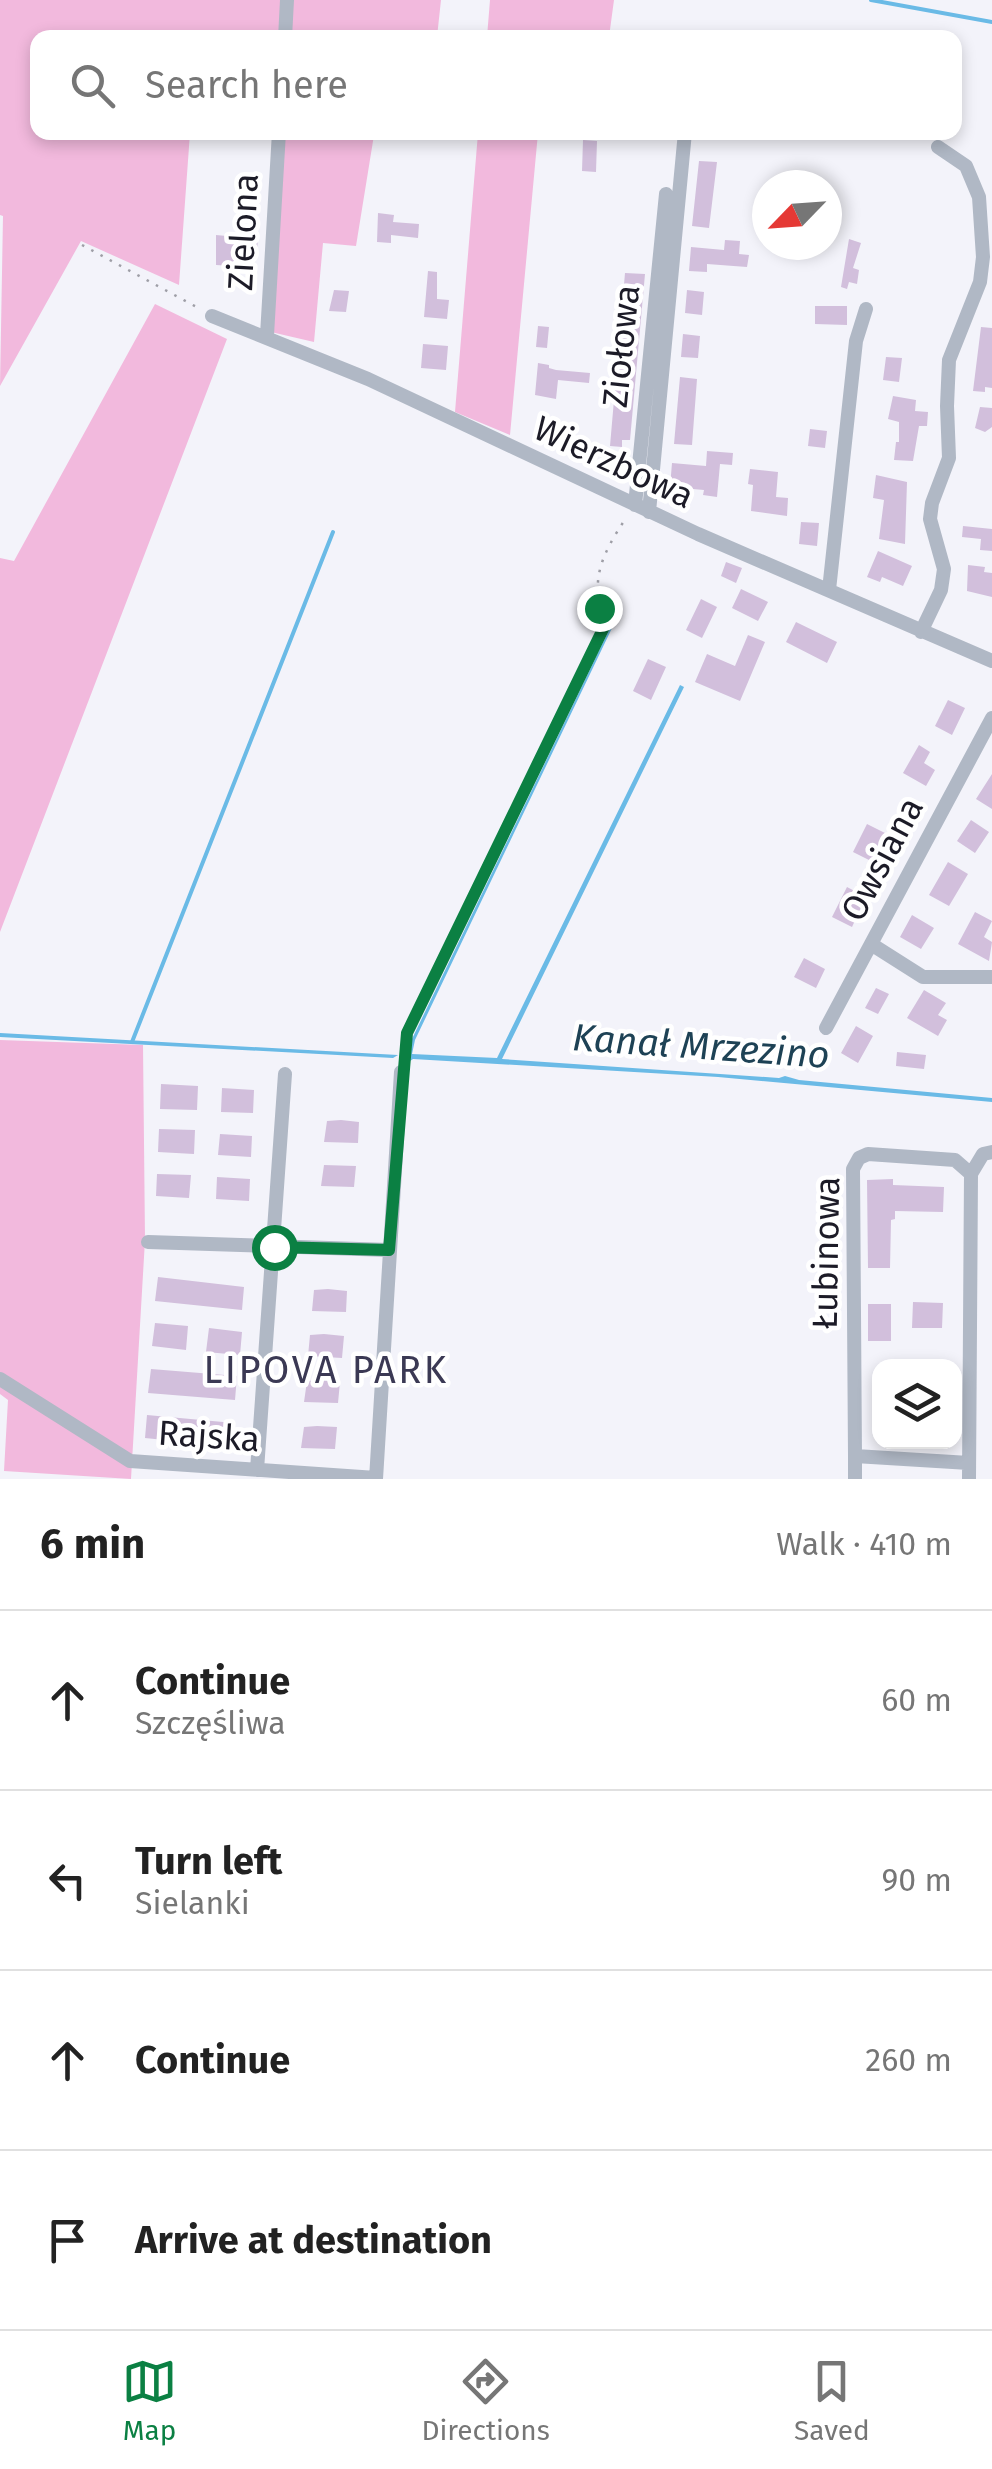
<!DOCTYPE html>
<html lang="en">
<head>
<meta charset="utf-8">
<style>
  :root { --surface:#fff; --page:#f6f6f6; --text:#222; --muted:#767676; --line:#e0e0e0; --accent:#0b8043 }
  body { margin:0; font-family:"Fira Sans",sans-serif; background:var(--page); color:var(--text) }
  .controls { position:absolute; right:30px; bottom:30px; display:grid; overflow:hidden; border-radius:20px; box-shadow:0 5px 15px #0003 }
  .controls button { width:90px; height:90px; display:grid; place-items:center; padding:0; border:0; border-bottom:2px solid var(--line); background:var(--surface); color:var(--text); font:50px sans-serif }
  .compass { position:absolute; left:752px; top:170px; width:90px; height:90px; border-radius:50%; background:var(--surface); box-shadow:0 5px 15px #0003; rotate:245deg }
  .stop { position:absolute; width:30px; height:30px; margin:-22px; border:8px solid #0b8043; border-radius:50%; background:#fff }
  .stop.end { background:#0b8043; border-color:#fff; box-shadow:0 2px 10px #0008 }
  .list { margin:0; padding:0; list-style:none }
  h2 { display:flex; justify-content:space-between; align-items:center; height:130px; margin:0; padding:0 40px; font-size:42px }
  h2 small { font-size:32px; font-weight:400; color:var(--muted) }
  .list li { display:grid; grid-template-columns:65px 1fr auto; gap:30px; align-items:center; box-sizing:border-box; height:180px; padding:0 40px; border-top:2px solid var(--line) }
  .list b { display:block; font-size:38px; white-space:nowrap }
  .list p { margin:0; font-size:32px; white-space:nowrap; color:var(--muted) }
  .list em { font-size:32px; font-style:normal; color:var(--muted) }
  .icon { flex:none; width:55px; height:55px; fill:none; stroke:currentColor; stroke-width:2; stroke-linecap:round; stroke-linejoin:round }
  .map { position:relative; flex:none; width:992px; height:1479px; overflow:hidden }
  .search { position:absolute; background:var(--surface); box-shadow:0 5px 15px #0003; left:30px; right:30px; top:30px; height:110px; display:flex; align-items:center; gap:25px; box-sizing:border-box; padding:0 35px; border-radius:20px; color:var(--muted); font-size:38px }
  .sheet { height:850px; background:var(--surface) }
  nav { display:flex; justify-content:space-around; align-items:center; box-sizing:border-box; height:140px; border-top:2px solid var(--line); background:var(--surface); font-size:28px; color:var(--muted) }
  nav a { display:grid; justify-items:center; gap:5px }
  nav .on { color:var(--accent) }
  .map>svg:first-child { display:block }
  .green { fill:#f2b9dd }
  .water { fill:#6abae6 }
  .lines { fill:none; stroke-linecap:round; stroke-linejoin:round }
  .stream { stroke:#6abae6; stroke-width:4 }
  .building { fill:#d2bfdc }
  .path { stroke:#9e9ea6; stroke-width:2.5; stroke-dasharray:2.5 8; stroke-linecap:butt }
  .minor { stroke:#b0b8c5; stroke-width:14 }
  .route { stroke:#0b8043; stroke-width:12 }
  .labels { text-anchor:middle; stroke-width:9; stroke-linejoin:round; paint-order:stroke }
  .street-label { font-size:35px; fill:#1c1b27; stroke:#fff }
  .water-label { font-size:38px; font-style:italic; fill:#1e4255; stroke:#fff }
  .neighbourhood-label { font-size:38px; letter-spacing:2.5px; fill:#3b3954; stroke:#fff }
</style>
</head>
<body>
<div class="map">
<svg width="992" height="1479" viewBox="0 0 992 1479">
  <rect width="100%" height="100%" fill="#f3f3fa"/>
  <path class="green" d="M 0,0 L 441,0 L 437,37 L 38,38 L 38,132 L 190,133 L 179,285 L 81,241 L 0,386 L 3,216 L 0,215 Z
    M 490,0 L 614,0 L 609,37 L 487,37 Z
    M 282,133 L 429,133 L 429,136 L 374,135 L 356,246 L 323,243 L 314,342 L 271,332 Z
    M 478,133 L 538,133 L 510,435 L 455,412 Z
    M 155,304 L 227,339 L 0,932 L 0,558 L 14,561 Z
    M 0,1040 L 143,1045 L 145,1240 L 131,1479 L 4,1471 L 8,1400 L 0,1394 Z"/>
  <path class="water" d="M 610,628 L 612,628 L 415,1040 L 412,1054 L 497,1058 L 680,685 L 684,687 L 502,1059 L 779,1078 L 785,1076 L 799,1080 L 992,1098 L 992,1102 L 718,1077 L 413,1059 L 407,1063 L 411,1041 Z
    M 0,1033 L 398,1055 L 393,1058 L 0,1037 Z"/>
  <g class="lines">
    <path class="stream" d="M 871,0 L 992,22
      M 132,1042 L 333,532"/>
  </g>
  <path class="building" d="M 583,140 L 597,141 L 596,172 L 582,171 Z
    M 699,161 L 717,162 L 709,228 L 692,226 Z
    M 378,213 L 394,215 L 393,222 L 419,224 L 418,238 L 391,235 L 391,243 L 377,242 Z
    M 216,235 L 258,239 L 257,250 L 237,249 L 233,266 L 216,265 Z
    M 849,239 L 861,243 L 853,268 L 859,270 L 857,284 L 849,282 L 847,289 L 841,287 Z
    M 725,240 L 740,241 L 739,254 L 749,255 L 747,267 L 707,264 L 707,272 L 689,271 L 691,247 L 724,250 Z
    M 428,271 L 437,272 L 437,299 L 449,300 L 447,319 L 424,317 Z
    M 625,273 L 645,274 L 630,440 L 622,440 L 622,447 L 610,446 Z
    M 334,290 L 349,291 L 346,312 L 329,311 Z
    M 687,290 L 704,292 L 702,315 L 685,313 Z
    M 815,306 L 847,306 L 847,325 L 815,324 Z
    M 538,326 L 549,327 L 547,348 L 536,347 Z
    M 981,327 L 992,328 L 992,388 L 985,387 L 985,392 L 973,391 Z
    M 683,334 L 700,336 L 698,358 L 681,357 Z
    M 423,344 L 448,346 L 446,370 L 421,368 Z
    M 886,357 L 902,358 L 899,382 L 883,380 Z
    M 538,363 L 549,365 L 549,368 L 556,370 L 590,373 L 589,383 L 558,380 L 556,399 L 535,395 Z
    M 680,377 L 697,379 L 692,445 L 674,444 Z
    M 893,396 L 916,400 L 915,411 L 928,412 L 927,426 L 919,426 L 913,461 L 894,460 L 896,442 L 899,442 L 899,422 L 888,419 Z
    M 980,407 L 992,408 L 992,427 L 985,432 L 975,428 Z
    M 810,429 L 827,431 L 825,448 L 808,446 Z
    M 707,451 L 733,453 L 732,465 L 720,464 L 717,497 L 703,495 L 704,490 L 670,487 L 672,463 L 706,466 Z
    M 750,469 L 778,472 L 776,497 L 788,498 L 787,516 L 751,511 L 753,485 L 748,484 Z
    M 876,475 L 907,482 L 905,544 L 879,539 L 884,500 L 873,498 Z
    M 801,522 L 819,523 L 817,546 L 799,544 Z
    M 963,526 L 992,529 L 992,551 L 980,550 L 981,539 L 962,537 Z
    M 878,551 L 912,566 L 903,586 L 882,577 L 880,582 L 867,577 Z
    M 726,562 L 742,568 L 736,583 L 721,576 Z
    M 968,565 L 985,567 L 984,572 L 992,573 L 992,597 L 967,591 Z
    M 741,589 L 768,602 L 758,621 L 732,608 Z
    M 701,599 L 717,607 L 702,638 L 686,630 Z
    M 796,622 L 837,642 L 827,663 L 786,642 Z
    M 748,635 L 765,642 L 740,701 L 695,682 L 707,654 L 735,666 Z
    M 648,659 L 666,667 L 651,700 L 633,691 Z
    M 948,700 L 965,708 L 952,735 L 935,726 Z
    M 919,745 L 930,752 L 924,763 L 935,770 L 926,786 L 903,773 Z
    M 992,774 L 992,809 L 976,799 Z
    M 971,820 L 989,832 L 975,853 L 957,841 Z
    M 867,824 L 885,833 L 871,861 L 853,852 Z
    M 948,862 L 968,874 L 949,906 L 929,895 Z
    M 847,887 L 866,897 L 852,927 L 832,917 Z
    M 975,912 L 992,921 L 984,937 L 992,942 L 989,961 L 958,944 Z
    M 912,915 L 934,928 L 921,949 L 900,937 Z
    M 804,958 L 825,969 L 816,988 L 794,977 Z
    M 876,988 L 889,994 L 878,1014 L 865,1008 Z
    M 924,990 L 946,1003 L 938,1015 L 947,1020 L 938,1036 L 907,1018 Z
    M 856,1026 L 873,1036 L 858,1063 L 841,1053 Z
    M 897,1052 L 926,1055 L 924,1069 L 896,1066 Z
    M 161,1084 L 198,1086 L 197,1110 L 160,1109 Z
    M 222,1088 L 254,1090 L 253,1113 L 221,1112 Z
    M 341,1120 L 359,1122 L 358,1143 L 324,1142 L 327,1121 Z
    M 159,1129 L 195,1130 L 194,1154 L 158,1152 Z
    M 220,1134 L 252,1136 L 251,1157 L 218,1155 Z
    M 324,1165 L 356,1166 L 354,1187 L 321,1186 Z
    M 157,1174 L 191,1175 L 189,1198 L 156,1196 Z
    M 217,1177 L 250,1179 L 249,1201 L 216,1199 Z
    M 893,1179 L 893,1185 L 944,1187 L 943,1212 L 895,1211 L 895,1219 L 891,1220 L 890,1268 L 868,1268 L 867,1180 Z
    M 158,1277 L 244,1287 L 242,1310 L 155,1301 Z
    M 328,1289 L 347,1291 L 346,1312 L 312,1311 L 314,1290 Z
    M 913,1302 L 943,1303 L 942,1328 L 912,1328 Z
    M 868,1304 L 891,1304 L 891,1341 L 868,1341 Z
    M 155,1323 L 188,1326 L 186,1350 L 152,1346 Z
    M 209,1328 L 242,1332 L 240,1355 L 206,1352 Z
    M 324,1334 L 344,1336 L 342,1358 L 308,1356 L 310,1335 Z
    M 151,1369 L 237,1376 L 235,1400 L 148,1393 Z
    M 320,1380 L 340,1382 L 338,1403 L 304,1402 L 307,1381 Z
    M 147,1415 L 234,1423 L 232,1447 L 145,1438 Z
    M 317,1426 L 337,1427 L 335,1449 L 301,1448 L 304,1427 Z"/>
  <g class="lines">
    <path class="path" d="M 82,245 L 202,310
      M 403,1061 L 407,1033 L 605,625 C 589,580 601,556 626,518"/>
    <path class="minor" d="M 285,38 L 287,0
      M 212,316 L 368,379 L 698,534 L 992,661
      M 267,335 L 279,132
      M 635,505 L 666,194
      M 649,512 L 685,132
      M 829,590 L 856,341 L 866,309
      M 921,632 L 941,590 L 944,569 L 930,519 L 932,503 L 949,458 L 947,406 L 949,360 L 980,282 L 983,257 L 979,197 L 966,166 L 938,147
      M 871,944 L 923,977 L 992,977
      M 826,1028 L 992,718
      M 971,1174 L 983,1154 L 992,1152
      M 148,1242 L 389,1250
      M 0,1379 L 130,1461 L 376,1478
      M 257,1470 L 285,1074
      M 376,1479 L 401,1072
      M 855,1479 L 855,1456
      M 969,1479 L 971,1174 L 955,1160 L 868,1154 L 859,1158 L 853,1169 L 855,1456 L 969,1463"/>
  </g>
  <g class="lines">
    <path class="route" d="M 274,1247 L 389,1250 L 407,1033 L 605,625 L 599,608"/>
  </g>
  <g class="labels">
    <g class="street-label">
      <text transform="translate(243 232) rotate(-87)" y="12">Zielona</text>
      <text transform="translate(621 346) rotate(-84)" y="12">Ziołowa</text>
      <text transform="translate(614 462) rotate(25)" y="12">Wierzbowa</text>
      <text transform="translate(882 859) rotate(-62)" y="12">Owsiana</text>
      <text transform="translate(826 1253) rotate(-89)" y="12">Łubinowa</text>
      <text transform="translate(209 1436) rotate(4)" y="12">Rajska</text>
    </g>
    <g class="water-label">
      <text transform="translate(701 1046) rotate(4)" y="13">Kanał Mrzezino</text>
    </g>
    <g class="neighbourhood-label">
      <text x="326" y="1383">LIPOVA PARK</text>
    </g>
  </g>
</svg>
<div class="controls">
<button><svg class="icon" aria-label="layers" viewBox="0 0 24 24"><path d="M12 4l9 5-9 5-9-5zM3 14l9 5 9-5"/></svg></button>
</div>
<svg class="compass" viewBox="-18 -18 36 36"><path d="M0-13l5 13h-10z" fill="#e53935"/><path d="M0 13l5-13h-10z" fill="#767676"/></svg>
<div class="stop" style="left:274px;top:1247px"></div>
<div class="stop end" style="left:599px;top:608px"></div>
<div class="search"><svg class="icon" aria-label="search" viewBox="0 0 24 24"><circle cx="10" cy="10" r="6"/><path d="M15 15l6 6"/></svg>Search here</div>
</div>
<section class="sheet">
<h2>6 min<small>Walk · 410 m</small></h2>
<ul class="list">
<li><svg class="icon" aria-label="ahead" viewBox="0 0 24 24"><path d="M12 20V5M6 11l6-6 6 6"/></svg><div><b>Continue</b><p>Szczęśliwa</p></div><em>60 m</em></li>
<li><svg class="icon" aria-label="left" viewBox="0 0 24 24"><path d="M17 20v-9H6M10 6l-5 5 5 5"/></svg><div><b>Turn left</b><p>Sielanki</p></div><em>90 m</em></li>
<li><svg class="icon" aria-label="ahead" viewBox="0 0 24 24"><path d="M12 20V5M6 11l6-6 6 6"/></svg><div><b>Continue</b></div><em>260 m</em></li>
<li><svg class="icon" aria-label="arrive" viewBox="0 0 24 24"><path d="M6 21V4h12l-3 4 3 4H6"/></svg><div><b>Arrive at destination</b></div></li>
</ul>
</section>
<nav>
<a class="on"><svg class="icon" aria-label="map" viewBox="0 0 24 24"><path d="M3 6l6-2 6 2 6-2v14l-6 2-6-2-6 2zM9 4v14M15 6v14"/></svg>Map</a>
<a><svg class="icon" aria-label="directions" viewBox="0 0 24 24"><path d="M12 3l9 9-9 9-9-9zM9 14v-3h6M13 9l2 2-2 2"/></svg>Directions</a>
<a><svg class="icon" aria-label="saved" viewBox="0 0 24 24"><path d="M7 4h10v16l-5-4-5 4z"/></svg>Saved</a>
</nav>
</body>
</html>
